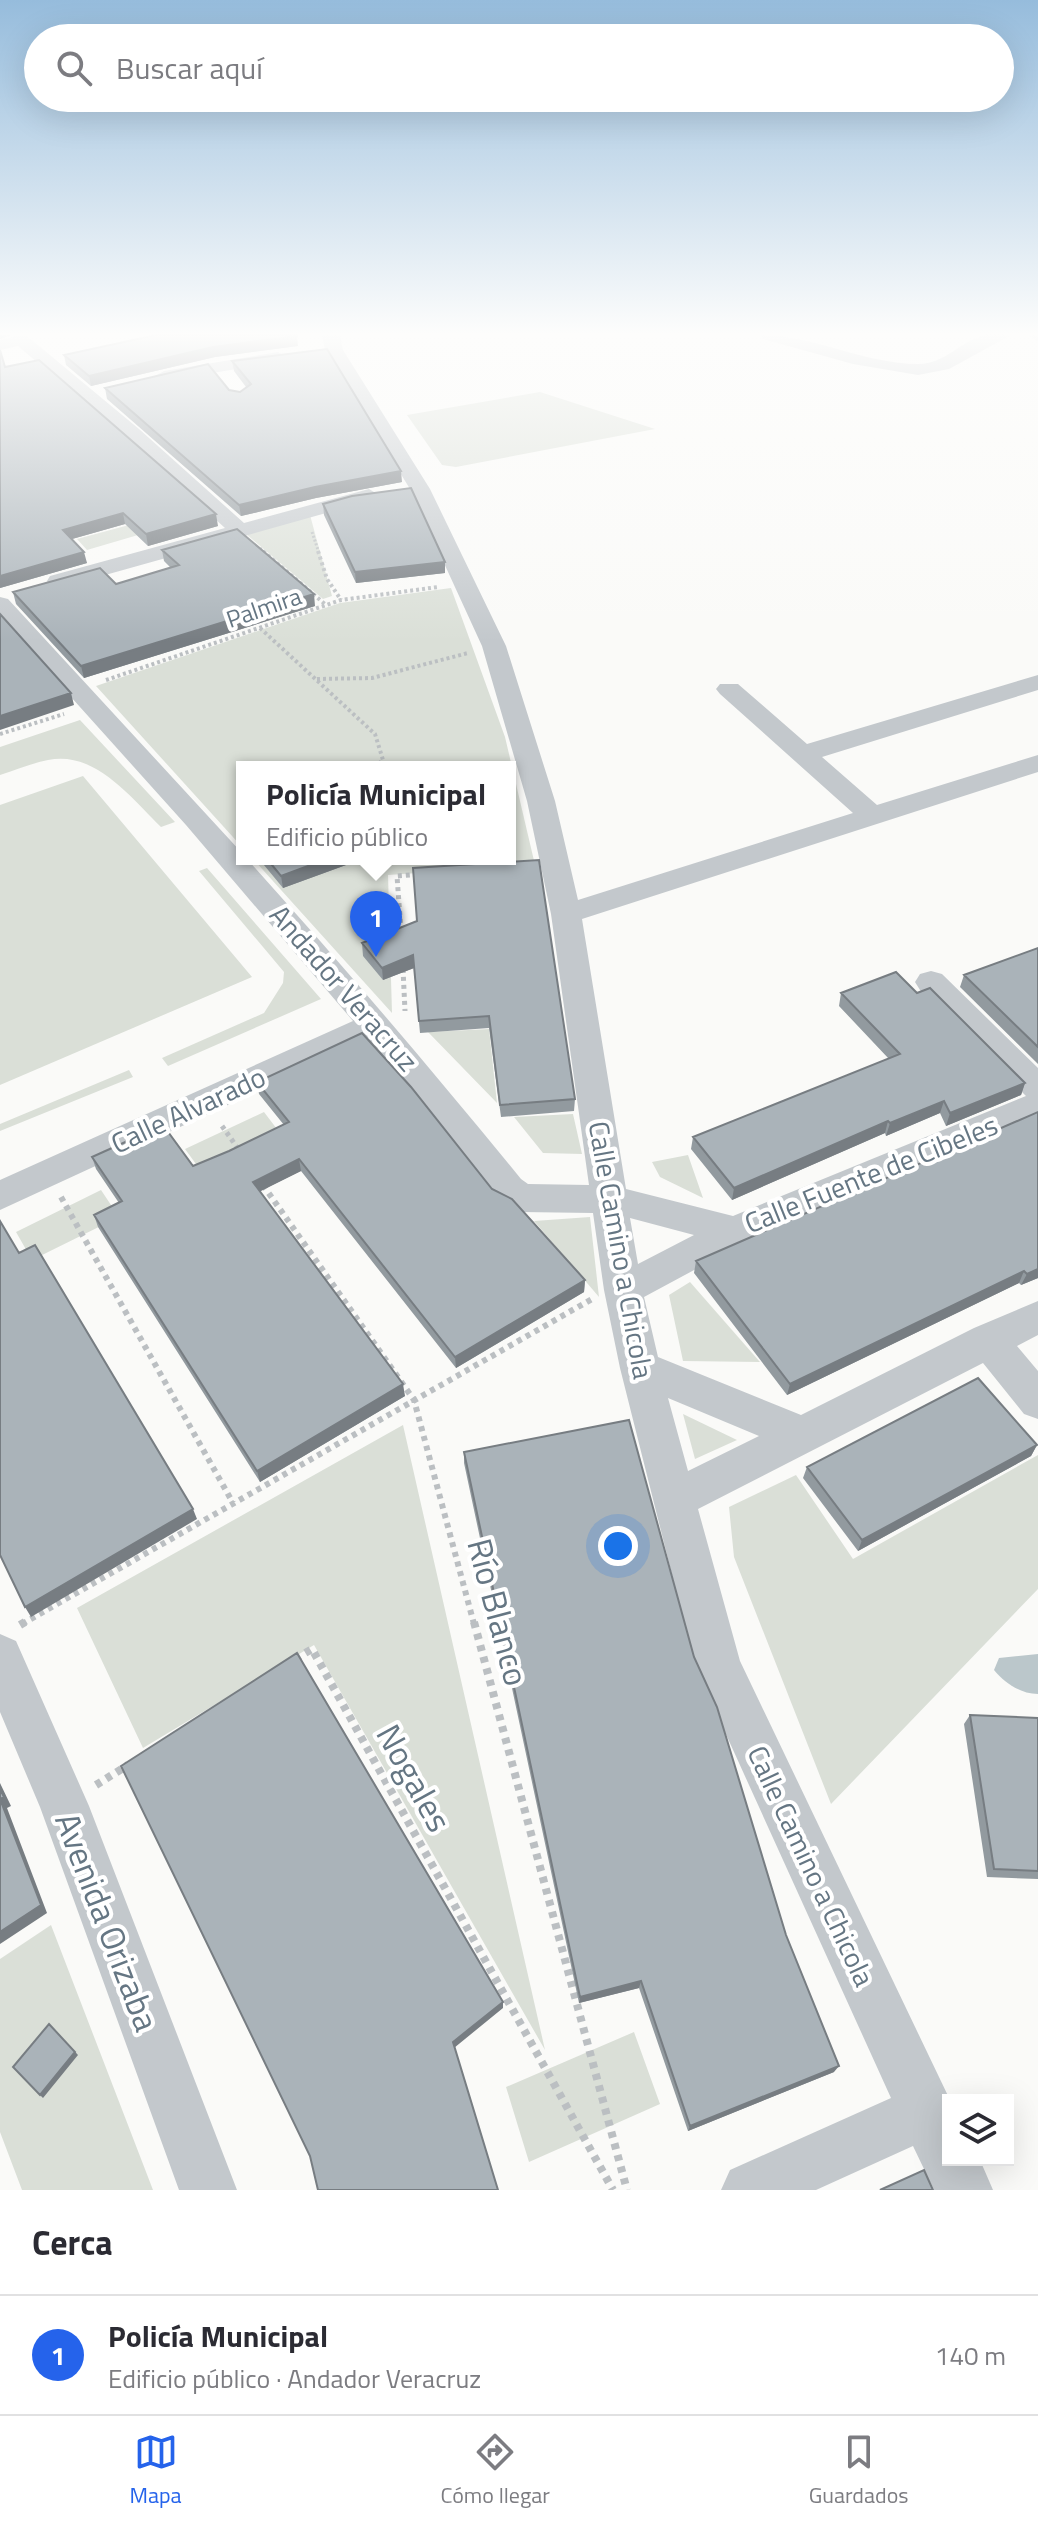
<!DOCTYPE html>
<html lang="es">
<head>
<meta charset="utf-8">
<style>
  :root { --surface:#fff; --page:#f2f2f3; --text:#2b2b33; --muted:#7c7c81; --line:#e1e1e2; --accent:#2563eb }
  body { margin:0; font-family:"Titillium Web",sans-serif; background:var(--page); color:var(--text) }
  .controls { position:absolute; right:24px; bottom:24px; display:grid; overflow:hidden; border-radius:0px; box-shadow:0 8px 32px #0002 }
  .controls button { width:72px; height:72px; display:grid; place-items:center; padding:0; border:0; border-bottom:2px solid var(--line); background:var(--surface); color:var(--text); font:40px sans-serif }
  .you { position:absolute; left:618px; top:1546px; width:28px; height:28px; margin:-20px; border:6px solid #fff; border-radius:50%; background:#1a73e8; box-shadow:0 0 0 12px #1a73e833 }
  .badge { display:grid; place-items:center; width:52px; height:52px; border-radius:50%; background:var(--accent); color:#fff; font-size:26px; font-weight:700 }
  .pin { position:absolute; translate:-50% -66px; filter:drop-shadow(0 2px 4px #0008) }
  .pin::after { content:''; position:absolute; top:42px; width:28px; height:24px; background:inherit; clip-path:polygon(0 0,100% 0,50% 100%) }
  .popup { position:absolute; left:236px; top:761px; width:280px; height:104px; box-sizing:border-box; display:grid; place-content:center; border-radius:0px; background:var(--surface); filter:drop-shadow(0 2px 6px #0005); font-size:26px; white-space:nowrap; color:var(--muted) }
  .popup b { font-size:30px; color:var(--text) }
  .popup::after { content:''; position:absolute; left:50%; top:100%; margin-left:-16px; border:16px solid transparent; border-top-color:var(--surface) }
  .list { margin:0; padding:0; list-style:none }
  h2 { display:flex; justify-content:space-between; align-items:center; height:104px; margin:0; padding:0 32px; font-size:34px }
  h2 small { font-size:26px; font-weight:400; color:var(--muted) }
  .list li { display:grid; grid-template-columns:52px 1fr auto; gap:24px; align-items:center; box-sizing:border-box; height:120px; padding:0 32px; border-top:2px solid var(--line) }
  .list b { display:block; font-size:30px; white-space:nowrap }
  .list p { margin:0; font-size:26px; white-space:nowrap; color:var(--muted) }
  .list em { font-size:26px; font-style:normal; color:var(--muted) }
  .icon { flex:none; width:44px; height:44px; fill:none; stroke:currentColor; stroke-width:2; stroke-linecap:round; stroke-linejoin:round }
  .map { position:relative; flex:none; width:1038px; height:2190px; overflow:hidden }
  .search { position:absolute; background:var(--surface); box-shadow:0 8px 32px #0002; left:24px; right:24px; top:24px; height:88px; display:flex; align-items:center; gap:20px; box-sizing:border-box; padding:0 28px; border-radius:44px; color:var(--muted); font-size:30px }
  .sheet { height:224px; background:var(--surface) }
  nav { display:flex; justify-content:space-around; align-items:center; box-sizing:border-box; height:112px; border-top:2px solid var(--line); background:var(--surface); font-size:22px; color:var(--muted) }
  nav a { display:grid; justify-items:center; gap:4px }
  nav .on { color:var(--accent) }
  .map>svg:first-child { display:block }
  .green { fill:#dadfd7 }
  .water { fill:#bbc7cb }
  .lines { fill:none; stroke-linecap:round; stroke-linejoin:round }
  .path-far4 { stroke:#bbbfc2; stroke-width:3; stroke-dasharray:2 2; stroke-linecap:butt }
  .path-far3 { stroke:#bbbfc2; stroke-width:4; stroke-dasharray:3 3; stroke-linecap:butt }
  .path-far2 { stroke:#bbbfc2; stroke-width:5; stroke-dasharray:4 4; stroke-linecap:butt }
  .path-far1 { stroke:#bbbfc2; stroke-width:6; stroke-dasharray:5 5; stroke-linecap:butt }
  .path { stroke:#bbbfc2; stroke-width:8; stroke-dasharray:6 6; stroke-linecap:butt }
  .minor { fill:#c3c8cc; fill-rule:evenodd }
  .wall { fill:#929a9f }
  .shaded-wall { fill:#777d82 }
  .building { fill:#aab3b9; stroke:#777d82; stroke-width:2 }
  .labels { text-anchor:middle; stroke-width:8; stroke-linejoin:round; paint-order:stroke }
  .far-street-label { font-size:24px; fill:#657683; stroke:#fff }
  .street-label { font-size:28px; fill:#657683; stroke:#fff }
  .near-street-label { font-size:34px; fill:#657683; stroke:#fff }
</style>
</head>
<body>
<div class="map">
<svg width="1038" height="2190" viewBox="0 0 1038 2190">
  <rect width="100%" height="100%" fill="#fafaf8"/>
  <path class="green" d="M 540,392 L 655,429 L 456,467 L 442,465 L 407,415 Z
    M 310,515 L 332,596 L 323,599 L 246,534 Z
    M 129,525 L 138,535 L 87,550 L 77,539 Z
    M 451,588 L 505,737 L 535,865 L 388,875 L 392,1013 L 253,859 L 510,859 L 510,767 L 242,767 L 242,847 L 96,686 L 340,603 Z
    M 80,720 L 175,822 L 161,827 C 131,798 95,750 48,760 C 32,763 16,770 0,775 L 0,747 Z
    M 83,776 L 252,977 L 0,1085 L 0,805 Z
    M 207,868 L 321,999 L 168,1066 L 162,1058 L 264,1013 L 283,983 L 284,972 L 199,871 Z
    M 489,1029 L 497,1103 L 428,1032 Z
    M 129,1070 L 133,1077 L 0,1131 L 0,1124 Z
    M 264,1112 L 283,1137 L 204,1175 L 185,1149 Z
    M 573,1114 L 582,1154 L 543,1153 L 514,1117 Z
    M 688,1155 L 703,1198 L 660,1177 L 652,1162 Z
    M 101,1190 L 119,1217 L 32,1260 L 16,1232 Z
    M 590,1217 L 599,1297 L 534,1221 Z
    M 690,1282 L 760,1362 L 683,1361 L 669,1295 Z
    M 683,1414 L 737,1440 L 695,1459 Z
    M 403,1425 L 545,2050 L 314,1645 L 143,1748 L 77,1608 Z
    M 1038,1455 L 1038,1589 L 831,1804 L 734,1557 L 729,1507 L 796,1475 L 853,1559 Z
    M 51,1925 L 153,2190 L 22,2190 L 0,2132 L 0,1959 Z
    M 634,2032 L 660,2104 L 529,2162 L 506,2087 Z"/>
  <path class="water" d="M 1038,1654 L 1038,1694 C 1020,1694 1005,1683 994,1670 L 999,1658 Z"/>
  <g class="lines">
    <path class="path-far4" d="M 312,532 L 319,553
      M 260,548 L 265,553"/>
    <path class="path-far3" d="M 263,551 L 326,605
      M 318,551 L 327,579 L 341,600
      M 260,628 L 375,734 L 383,760 L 375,767
      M 317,679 L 372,678 L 468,653
      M 106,680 L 341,600 L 438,587
      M 0,734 L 64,714"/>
    <path class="path-far2" d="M 401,931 L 397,876 L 420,874
      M 403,969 L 405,1011
      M 222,1126 L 239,1150"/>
    <path class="path-far1" d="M 263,1185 L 414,1400 L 474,1624
      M 61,1197 L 233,1503
      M 22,1624 L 592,1299"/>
    <path class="path" d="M 474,1622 L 627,2190
      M 20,1625 L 25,1622
      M 295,1659 L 312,1649 L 613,2190
      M 96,1785 L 128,1765"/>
    <path class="minor" d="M 20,335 L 27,336 L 139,429 L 244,523 L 369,489 L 379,495 L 376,499 L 66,586 L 50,586 L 47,581 L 50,576 L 225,528 L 125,437 L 18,346 L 0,350 L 0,340 Z
      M 322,335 L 340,335 L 343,350 L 430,489 L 506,646 L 555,801 L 578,900 L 853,813 L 720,694 L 716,689 L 720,684 L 738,684 L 807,744 L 1038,675 L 1038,690 L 822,757 L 877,805 L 1038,755 L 1038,772 L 582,919 L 626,1189 L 733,1216 L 1026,1096 L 920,990 L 915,982 L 920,974 L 931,971 L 942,974 L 1038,1068 L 1038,1119 L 748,1241 L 644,1297 L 658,1357 L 801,1415 L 974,1328 L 1038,1301 L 1038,1335 L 1017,1346 L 1038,1371 L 1038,1419 L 1024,1414 L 983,1363 L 698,1509 L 740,1661 L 950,2100 L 948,2160 L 980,2160 L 993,2190 L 934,2190 L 913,2146 L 816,2190 L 721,2190 L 730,2170 L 891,2098 L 695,1666 L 620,1368 L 604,1290 L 593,1213 L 521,1212 L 495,1199 L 369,1040 L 0,1210 L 0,1180 L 353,1021 L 186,825 L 0,618 L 0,597 L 8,599 L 242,853 L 242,859 L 247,859 C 342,964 432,1070 521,1179 L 528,1184 L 589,1185 L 551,914 L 527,801 L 482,646 L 410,489 L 325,350 ZM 630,1218 L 694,1235 L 638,1264 ZM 668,1398 L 759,1436 L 688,1471 Z
      M 760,335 C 814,335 864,364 918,364 C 946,364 961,340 986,335 C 993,334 1003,335 1011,335 L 949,369 L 918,375 L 853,364 L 763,339 Z
      M 1027,335 L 1038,335 L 1038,341 Z
      M 278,352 L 287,357 L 284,361 L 164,381 L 155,376 L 164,371 Z
      M 0,1634 L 16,1641 L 89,1806 L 237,2190 L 179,2190 L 40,1807 L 0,1712 Z"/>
  </g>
  <path class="wall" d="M 298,346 L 215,357 L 91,386 L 66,365 L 64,355 Z
    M 0,350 L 5,367 L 218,526 L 148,546 L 125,524 L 72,539 L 87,563 L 0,588 Z
    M 232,361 L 402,482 L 316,498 L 241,516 L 107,399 L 105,388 L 229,390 L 240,392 L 246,387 L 234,371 Z
    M 323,504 L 445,562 L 445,573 L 356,583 L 324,515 Z
    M 162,550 L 315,606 L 84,678 L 16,604 L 13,592 L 116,584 L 171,568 L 164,561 Z
    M 259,859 L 435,859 L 346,865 L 283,888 Z
    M 417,921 L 575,1099 L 574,1111 L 501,1117 L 489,1028 L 420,1033 L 414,968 L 383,980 L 363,956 L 362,943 Z
    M 1038,948 L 1038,1064 L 960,987 L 964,975 Z
    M 841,993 L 917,993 L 1025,1083 L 1021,1095 L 946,1126 L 940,1113 L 886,1136 L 885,1133 L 732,1200 L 691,1149 L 693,1137 L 889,1059 L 839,1006 Z
    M 257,1082 L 492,1189 L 585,1280 L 584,1292 L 456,1368 L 301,1171 L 260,1191 L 405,1396 L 260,1482 L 98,1227 L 94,1215 L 119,1203 L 96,1169 L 92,1157 L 193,1166 L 229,1151 L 284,1125 L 259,1094 Z
    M 1038,1112 L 1038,1278 L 1021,1285 L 1019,1283 L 787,1395 L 694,1273 L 696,1261 Z
    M 1037,1445 L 1031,1456 L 858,1551 L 803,1478 L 807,1467 Z
    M 464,1452 L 694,1657 L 786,1935 L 834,2072 L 688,2131 L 639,1988 L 579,2003 L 464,1463 Z
    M 970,1715 L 1038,1718 L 1038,1879 L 987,1877 L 964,1724 Z"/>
  <path class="shaded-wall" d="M 0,335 L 12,335 L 0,339 Z
    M 297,336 L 298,346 L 215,357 L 91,386 L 89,376 L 213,347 Z
    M 401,471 L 402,482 L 316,498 L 241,516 L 239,505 L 315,487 Z
    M 123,513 L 125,524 L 65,541 L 63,530 Z
    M 216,514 L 218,526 L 148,546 L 146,534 Z
    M 84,552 L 87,563 L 0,588 L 0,576 Z
    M 445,562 L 445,573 L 356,583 L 355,572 Z
    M 314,594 L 315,606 L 84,678 L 81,666 Z
    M 71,693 L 74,705 L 0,730 L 0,716 Z
    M 327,859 L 345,859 L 346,865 L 283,888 L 281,876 Z
    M 413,955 L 414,968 L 383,980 L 382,968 Z
    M 1025,1083 L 1021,1095 L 946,1126 L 950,1113 Z
    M 944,1101 L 940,1113 L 886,1136 L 890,1123 Z
    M 888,1121 L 885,1133 L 732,1200 L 734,1188 Z
    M 299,1159 L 301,1171 L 255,1194 L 253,1182 Z
    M 1038,1269 L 1038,1278 L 1021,1285 L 1027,1274 Z
    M 1024,1271 L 1019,1283 L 787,1395 L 790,1384 Z
    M 585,1280 L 584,1292 L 456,1368 L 455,1357 Z
    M 403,1384 L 405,1396 L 260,1482 L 257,1471 Z
    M 1037,1445 L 1031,1456 L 858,1551 L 862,1540 Z
    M 193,1509 L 197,1519 L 31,1617 L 25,1607 Z
    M 0,1783 L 11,1806 L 7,1808 L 47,1913 L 0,1944 Z
    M 641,1981 L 639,1988 L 579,2003 L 580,1997 Z
    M 503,2002 L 503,2008 L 454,2048 L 453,2042 Z
    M 49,2024 L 78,2055 L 43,2098 L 40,2095 Z
    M 839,2066 L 834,2072 L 688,2131 L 690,2126 Z"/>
  <path class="building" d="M 156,335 L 297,335 L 297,336 L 213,347 L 89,376 L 64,355 Z
    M 327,349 L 401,471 L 315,487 L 239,505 L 105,388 L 208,364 L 229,390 L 240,392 L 251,384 L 232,361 Z
    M 0,350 L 5,367 L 39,360 L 216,514 L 146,534 L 123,513 L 63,530 L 84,552 L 0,576 Z
    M 411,488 L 445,562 L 355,572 L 323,504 L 352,496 Z
    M 237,529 L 314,594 L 81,666 L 13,592 L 100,568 L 116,584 L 179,565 L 162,550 Z
    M 0,614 L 71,693 L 0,716 Z
    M 267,859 L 327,859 L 281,876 Z
    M 539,860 L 575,1099 L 500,1105 L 489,1016 L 419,1021 L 413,955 L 382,968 L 362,943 L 417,921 L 413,868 Z
    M 1038,948 L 1038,1047 L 964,975 Z
    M 896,972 L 917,993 L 930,988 L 1025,1083 L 950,1113 L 944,1101 L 890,1123 L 888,1121 L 734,1188 L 693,1137 L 900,1054 L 841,993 Z
    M 362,1033 L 411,1087 L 492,1189 L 512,1199 L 585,1280 L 455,1357 L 299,1159 L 253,1182 L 403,1384 L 257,1471 L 94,1215 L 122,1201 L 92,1157 L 163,1125 L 193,1166 L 229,1151 L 289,1122 L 257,1082 Z
    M 1038,1112 L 1038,1269 L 1027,1274 L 1024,1271 L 790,1384 L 696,1261 Z
    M 0,1221 L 19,1253 L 35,1245 L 193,1509 L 25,1607 L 0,1555 Z
    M 978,1378 L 1037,1445 L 862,1540 L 807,1467 Z
    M 629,1420 L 694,1657 L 717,1707 L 786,1935 L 839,2066 L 690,2126 L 641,1981 L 580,1997 L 464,1452 Z
    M 297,1653 L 503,2002 L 453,2042 L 498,2190 L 318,2190 L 310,2156 L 121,1766 Z
    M 970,1715 L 1038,1718 L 1038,1871 L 994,1869 Z
    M 0,1789 L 4,1797 L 0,1799 L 41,1905 L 0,1932 Z
    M 49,2024 L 75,2052 L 40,2095 L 13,2067 Z
    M 924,2170 L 933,2190 L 880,2190 Z"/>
  <linearGradient id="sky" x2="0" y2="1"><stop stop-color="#96bcdc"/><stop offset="0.52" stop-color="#fdfdfc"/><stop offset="1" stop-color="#fdfdfc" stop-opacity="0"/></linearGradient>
  <rect width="1038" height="642" fill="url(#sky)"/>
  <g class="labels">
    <g class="far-street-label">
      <text transform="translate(264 608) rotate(-19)" y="8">Palmira</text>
    </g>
    <g class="street-label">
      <text transform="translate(344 988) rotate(49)" y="10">Andador Veracruz</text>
      <text transform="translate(188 1110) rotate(-25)" y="10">Calle Alvarado</text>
      <text transform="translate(871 1174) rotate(-22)" y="10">Calle Fuente de Cibeles</text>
      <text transform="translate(621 1250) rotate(80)" y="10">Calle Camino a Chicola</text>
      <text transform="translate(811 1866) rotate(65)" y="10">Calle Camino a Chicola</text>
    </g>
    <g class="near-street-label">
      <text transform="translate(498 1612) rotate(75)" y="12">Río Blanco</text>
      <text transform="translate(414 1778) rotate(61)" y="12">Nogales</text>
      <text transform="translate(107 1922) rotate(69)" y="12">Avenida Orizaba</text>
    </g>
  </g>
</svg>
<div class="controls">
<button><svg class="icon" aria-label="layers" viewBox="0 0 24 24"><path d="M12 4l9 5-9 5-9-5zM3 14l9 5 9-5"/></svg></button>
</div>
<div class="you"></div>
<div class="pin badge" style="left:376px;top:957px">1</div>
<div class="popup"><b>Policía Municipal</b>Edificio público</div>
<div class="search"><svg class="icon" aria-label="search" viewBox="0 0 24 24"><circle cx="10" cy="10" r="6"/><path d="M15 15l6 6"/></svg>Buscar aquí</div>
</div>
<section class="sheet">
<h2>Cerca<small></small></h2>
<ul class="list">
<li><span class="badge">1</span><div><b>Policía Municipal</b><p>Edificio público · Andador Veracruz</p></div><em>140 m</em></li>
</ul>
</section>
<nav>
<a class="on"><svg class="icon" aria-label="map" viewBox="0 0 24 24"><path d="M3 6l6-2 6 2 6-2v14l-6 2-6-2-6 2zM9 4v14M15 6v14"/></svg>Mapa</a>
<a><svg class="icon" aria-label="directions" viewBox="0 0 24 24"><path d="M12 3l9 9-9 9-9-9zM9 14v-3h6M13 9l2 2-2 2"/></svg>Cómo llegar</a>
<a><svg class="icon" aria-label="saved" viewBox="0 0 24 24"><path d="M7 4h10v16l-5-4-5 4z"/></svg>Guardados</a>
</nav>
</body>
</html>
